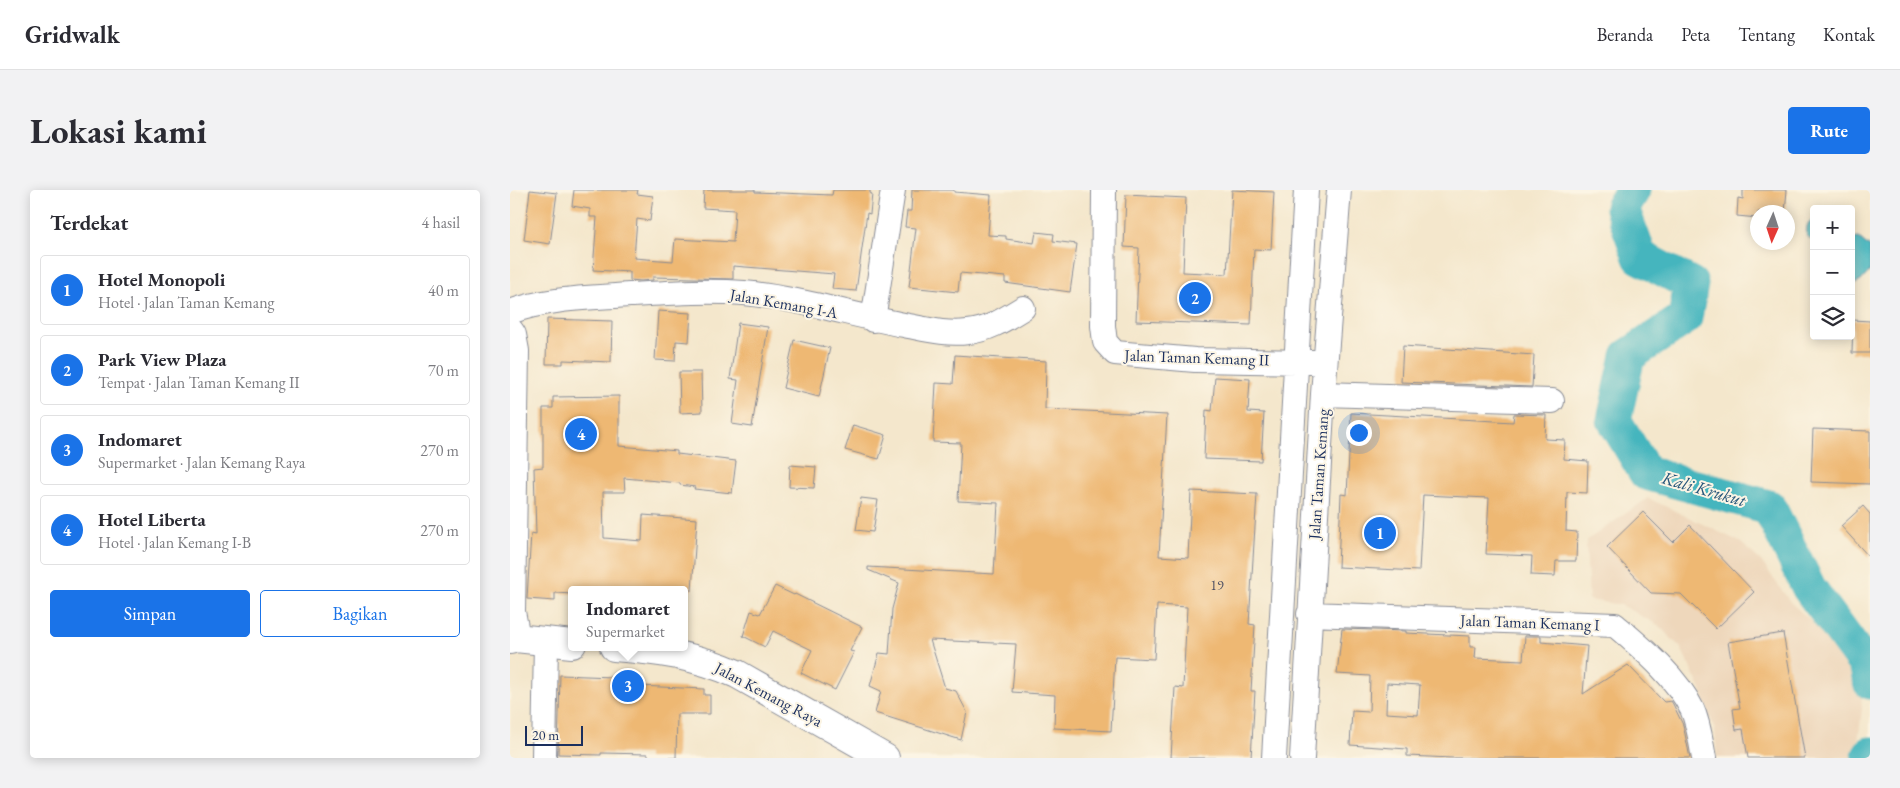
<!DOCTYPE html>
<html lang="id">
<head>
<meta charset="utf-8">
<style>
  :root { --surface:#fff; --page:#f2f2f3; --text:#2b2b33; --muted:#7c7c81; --line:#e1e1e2; --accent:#1a73e8 }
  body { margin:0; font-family:"EB Garamond",serif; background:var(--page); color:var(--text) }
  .controls { position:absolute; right:15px; top:15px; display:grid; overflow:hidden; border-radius:5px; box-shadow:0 2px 12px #0003 }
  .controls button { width:45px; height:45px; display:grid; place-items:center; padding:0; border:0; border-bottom:1px solid var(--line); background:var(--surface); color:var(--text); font:25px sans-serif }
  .compass { position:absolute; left:1240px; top:15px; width:45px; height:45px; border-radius:50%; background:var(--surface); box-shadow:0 2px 12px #0003; rotate:183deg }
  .scale { position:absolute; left:15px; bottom:12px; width:58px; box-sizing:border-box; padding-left:5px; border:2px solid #1b2f5e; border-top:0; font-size:14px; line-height:18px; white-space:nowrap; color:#1b2f5e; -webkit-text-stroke:4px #fcf5e5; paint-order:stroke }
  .you { position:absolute; left:848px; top:242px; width:18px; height:18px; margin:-12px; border:4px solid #fff; border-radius:50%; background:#1a73e8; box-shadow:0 0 0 8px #1a73e833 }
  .badge { display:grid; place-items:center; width:32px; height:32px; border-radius:50%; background:var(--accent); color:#fff; font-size:16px; font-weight:700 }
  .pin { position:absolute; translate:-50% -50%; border:2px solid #fff; box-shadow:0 1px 5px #0006 }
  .popup { position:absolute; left:58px; top:396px; width:120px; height:65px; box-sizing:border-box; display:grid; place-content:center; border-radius:5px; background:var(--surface); filter:drop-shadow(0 1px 4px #0005); font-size:16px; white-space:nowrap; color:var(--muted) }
  .popup b { font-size:19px; color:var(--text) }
  .popup::after { content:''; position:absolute; left:50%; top:100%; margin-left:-10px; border:10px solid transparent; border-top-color:var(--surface) }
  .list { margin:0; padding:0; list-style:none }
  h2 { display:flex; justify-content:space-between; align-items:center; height:65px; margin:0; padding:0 20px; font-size:21px }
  h2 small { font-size:16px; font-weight:400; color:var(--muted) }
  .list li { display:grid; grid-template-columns:32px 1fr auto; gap:15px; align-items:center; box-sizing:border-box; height:70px; margin:0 10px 10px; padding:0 10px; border:1px solid var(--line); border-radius:5px }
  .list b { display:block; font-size:19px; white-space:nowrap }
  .list p { margin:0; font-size:16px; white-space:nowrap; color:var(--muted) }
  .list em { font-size:16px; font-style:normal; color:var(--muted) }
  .actions { display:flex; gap:10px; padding:15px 20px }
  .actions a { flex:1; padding:11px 0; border:1px solid var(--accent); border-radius:5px; text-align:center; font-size:18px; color:var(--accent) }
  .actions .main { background:var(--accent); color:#fff }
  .icon { flex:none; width:28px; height:28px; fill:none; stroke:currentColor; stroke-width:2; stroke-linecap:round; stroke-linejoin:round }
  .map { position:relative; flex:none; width:1360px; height:568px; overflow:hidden; border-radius:5px }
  header { display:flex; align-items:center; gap:30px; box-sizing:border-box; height:70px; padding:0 25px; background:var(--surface); border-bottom:1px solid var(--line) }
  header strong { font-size:24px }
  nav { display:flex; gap:28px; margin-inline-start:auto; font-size:18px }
  .intro { display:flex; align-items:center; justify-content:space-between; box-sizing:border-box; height:120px; padding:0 30px }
  h1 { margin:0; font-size:35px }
  .button { padding:12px 22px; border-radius:5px; background:var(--accent); color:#fff; font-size:18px; font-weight:700 }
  main { display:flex; gap:30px; padding:0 30px }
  aside { flex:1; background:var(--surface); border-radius:5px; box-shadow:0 2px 12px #0003 }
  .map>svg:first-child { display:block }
  .built { fill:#eed7bb }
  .water { fill:#45b5be; stroke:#30728e }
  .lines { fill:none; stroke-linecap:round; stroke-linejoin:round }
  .river { stroke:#45b5be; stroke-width:35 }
  .building { fill:#eeb873; fill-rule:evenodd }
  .minor-casing { stroke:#888b95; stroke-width:26 }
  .tertiary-casing { stroke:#888b95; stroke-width:30 }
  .minor { stroke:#fff; stroke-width:24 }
  .tertiary { stroke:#fff; stroke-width:28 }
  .labels { text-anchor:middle; stroke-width:4; stroke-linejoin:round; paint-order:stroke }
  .number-label { font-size:14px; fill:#505163 }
  .street-label { font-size:16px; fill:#1b2f5e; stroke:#fcf5e5 }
  .water-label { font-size:18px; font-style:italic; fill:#28577b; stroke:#fcf5e5 }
</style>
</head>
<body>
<header>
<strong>Gridwalk</strong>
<nav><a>Beranda</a><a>Peta</a><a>Tentang</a><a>Kontak</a></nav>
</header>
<div class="intro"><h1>Lokasi kami</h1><a class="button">Rute</a></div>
<main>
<aside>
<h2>Terdekat<small>4 hasil</small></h2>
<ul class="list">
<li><span class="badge">1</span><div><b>Hotel Monopoli</b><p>Hotel · Jalan Taman Kemang</p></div><em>40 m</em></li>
<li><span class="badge">2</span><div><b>Park View Plaza</b><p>Tempat · Jalan Taman Kemang II</p></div><em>70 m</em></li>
<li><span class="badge">3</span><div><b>Indomaret</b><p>Supermarket · Jalan Kemang Raya</p></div><em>270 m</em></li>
<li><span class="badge">4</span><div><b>Hotel Liberta</b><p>Hotel · Jalan Kemang I-B</p></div><em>270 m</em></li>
</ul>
<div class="actions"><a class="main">Simpan</a><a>Bagikan</a></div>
</aside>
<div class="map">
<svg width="1360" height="568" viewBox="0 0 1360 568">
  <rect width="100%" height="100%" fill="#fcf5e5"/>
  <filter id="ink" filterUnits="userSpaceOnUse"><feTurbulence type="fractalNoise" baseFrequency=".02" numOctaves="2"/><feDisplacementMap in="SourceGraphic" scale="10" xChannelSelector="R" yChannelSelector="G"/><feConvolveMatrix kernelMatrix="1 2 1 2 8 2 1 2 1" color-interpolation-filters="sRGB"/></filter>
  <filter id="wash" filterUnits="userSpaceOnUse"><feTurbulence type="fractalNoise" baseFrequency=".0096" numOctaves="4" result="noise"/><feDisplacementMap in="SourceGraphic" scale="20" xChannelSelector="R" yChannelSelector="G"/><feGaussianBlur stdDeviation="1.12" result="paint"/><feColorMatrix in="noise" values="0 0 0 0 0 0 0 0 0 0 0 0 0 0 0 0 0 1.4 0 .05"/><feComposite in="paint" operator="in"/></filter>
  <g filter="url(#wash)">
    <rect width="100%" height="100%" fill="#f4e7cc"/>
    <path class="built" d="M 1138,308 L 1230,352 L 1251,371 L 1281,413 L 1341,467 L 1350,486 L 1352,519 L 1346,568 L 1207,568 L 1205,541 L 1192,502 L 1171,458 L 1148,435 L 1111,415 L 1079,410 L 1076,351 Z"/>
    <path class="water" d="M 1304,28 L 1304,52 L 1297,47 C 1296,38 1296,33 1304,28 Z
      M 1349,48 L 1360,57 L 1360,81 L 1351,91 L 1341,96 L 1341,49 Z"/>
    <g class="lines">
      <path class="river" d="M 1123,0 L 1112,18 L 1130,67 L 1181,94 L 1175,128 L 1118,166 L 1104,230 L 1136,283 L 1259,317 L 1299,398 L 1357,477 L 1360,492
        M 1359,568 L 1360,564"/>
    </g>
    <g id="blocks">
      <path class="building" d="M 20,0 L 47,3 L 40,54 L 14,50 Z
        M 64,0 L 128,0 L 127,4 L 143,6 L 140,31 L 127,29 L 124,68 L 163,71 L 165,49 L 223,52 L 225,20 L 193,18 L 194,0 L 245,0 L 245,2 L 322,5 L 323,0 L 360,0 L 360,3 L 362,4 L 360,24 L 357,23 L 346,101 L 322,99 L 324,84 L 223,76 L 223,89 L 143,87 L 143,90 L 131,91 L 120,90 L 120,82 L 83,80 L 87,27 L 80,27 L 80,19 L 62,16 Z
        M 402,0 L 444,0 L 444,2 L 481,5 L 478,45 L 496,46 L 496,49 L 524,53 L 526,42 L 544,44 L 543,51 L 567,54 L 560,102 L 495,93 L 495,87 L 450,83 L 448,102 L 399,97 L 406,38 L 395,37 L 397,21 L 401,21 Z
        M 722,0 L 764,2 L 761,60 L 744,59 L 741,135 L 626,131 L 629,58 L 614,57 L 616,5 L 676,8 L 673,82 L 717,84 Z
        M 1233,0 L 1277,0 L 1275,22 L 1248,22 L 1248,28 L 1227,26 L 1228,8 L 1233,9 Z
        M 148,121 L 181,123 L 179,152 L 166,151 L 165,171 L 145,170 Z
        M 37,129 L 102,131 L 101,172 L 53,170 L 53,174 L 36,174 Z
        M 1343,130 L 1360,131 L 1360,163 L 1342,163 Z
        M 228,133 L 258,137 L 242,237 L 222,234 L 228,190 L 220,189 Z
        M 284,150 L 320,158 L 309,207 L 273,198 Z
        M 893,156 L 1024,165 L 1022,197 L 891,192 Z
        M 445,165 L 536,171 L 535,219 L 657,225 L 649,366 L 678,368 L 681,301 L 747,304 L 739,434 L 745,435 L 741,501 L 745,501 L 741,568 L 661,568 L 665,497 L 673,498 L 677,417 L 647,415 L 644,469 L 605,467 L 601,541 L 544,538 L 545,505 L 502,502 L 506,454 L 420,450 L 435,498 L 446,501 L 457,522 L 451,550 L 365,523 L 371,501 L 360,496 L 369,463 L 379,464 L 382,419 L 389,393 L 358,380 L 358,377 L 484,384 L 488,313 L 448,311 L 451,253 L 423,252 L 426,193 L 443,194 Z
        M 169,182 L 191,182 L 192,222 L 170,223 Z
        M 705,187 L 740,189 L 738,222 L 754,223 L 751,271 L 694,269 L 696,220 L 702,221 Z
        M 109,206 L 109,256 L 167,261 L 167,264 L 226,271 L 222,303 L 184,299 L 185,297 L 170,295 L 170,293 L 114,288 L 115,302 L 93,302 L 94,348 L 132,351 L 133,325 L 187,329 L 182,400 L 62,400 L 62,404 L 45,403 L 45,411 L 17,409 L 21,343 L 26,344 L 24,278 L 33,277 L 33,218 L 43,218 L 43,207 Z
        M 841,223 L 1003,232 L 1004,224 L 1036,225 L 1035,249 L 1055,250 L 1054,269 L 1078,271 L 1077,303 L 1057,302 L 1056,341 L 1067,342 L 1066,371 L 1046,371 L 1045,386 L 1021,385 L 1022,366 L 976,364 L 979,308 L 913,305 L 909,381 L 828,377 L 831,304 L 837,305 Z
        M 343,235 L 376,245 L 369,269 L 335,260 Z
        M 1303,239 L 1360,241 L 1360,294 L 1301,292 Z
        M 280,275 L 306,277 L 304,298 L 279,297 Z
        M 351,308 L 368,310 L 363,342 L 346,340 Z
        M 1353,316 L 1360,324 L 1360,368 L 1331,336 Z
        M 1133,322 L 1163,352 L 1180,335 L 1244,402 L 1206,439 L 1171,404 L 1141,403 L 1097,357 Z
        M 265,396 L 284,405 L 285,404 L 352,437 L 340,461 L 344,462 L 325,500 L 291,483 L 302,460 L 263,441 L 255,457 L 233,446 L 241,421 L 250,424 Z
        M 832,439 L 896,441 L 896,443 L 960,446 L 960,457 L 966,457 L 965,468 L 1013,470 L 1015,446 L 1031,446 L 1031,452 L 1077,456 L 1073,504 L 1118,475 L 1154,512 L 1161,511 L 1163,514 L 1173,535 L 1180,568 L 942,568 L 897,566 L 897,559 L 840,555 L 842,521 L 859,522 L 860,486 L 827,484 ZM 877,493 L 910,495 L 908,525 L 876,523 Z
        M 1273,443 L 1295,568 L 1238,568 L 1233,539 L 1226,540 L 1223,519 L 1230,518 L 1218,452 Z
        M 50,485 L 129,488 L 129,496 L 194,499 L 194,505 L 200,505 L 200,524 L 167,524 L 166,568 L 138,568 L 138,564 L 91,563 L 91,565 L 48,564 Z"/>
    </g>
  </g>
  <g filter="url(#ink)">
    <use href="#blocks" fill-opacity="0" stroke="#888b95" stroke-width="1"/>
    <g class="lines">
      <defs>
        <path id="minor" d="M 594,0 L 593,136 L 595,152 L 605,163 L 685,170 L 803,172
          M 0,122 C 38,108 79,108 120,105 C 157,103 196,100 234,103 C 288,108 341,125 394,135 C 415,139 436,145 458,142 C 479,140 495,129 513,118
          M 363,130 L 383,0
          M 813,204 L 1042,211
          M 799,424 L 1105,435 C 1133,459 1165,485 1182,519 C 1189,534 1191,553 1194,568
          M 34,568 L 36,451
          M 764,568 L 796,0
          M 792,568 L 813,204 L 829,0"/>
        <path id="tertiary" d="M 0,142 L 2,145 L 5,161 L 1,422 L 6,448
          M 0,450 L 6,448 L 62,454
          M 104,457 C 147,460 187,466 227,484 L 375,568"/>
      </defs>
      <use href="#minor" class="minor-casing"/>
      <use href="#tertiary" class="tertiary-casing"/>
      <use href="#minor" class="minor"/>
      <use href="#tertiary" class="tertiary"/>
    </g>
  </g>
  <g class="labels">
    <g class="number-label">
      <text x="707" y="400">19</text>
    </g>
    <g class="street-label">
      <text transform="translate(274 113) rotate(10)" y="6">Jalan Kemang I-A</text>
      <text transform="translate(687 167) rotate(2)" y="6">Jalan Taman Kemang II</text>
      <text transform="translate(808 284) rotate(-86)" y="6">Jalan Taman Kemang</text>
      <text transform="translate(1020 432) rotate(2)" y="6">Jalan Taman Kemang I</text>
      <text transform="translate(259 504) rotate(28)" y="6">Jalan Kemang Raya</text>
    </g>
    <g class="water-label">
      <text transform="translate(1194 299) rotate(16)" y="6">Kali Krukut</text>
    </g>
  </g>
</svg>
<div class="controls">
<button>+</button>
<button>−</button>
<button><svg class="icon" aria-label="layers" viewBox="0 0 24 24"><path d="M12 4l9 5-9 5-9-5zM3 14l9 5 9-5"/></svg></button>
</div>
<svg class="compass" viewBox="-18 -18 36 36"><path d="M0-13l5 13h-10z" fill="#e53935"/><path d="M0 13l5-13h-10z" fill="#7c7c81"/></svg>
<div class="scale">20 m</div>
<div class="you"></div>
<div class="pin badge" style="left:870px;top:343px">1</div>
<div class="pin badge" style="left:685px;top:108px">2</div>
<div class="pin badge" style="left:118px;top:496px">3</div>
<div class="popup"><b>Indomaret</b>Supermarket</div>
<div class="pin badge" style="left:71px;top:244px">4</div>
</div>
</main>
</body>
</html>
